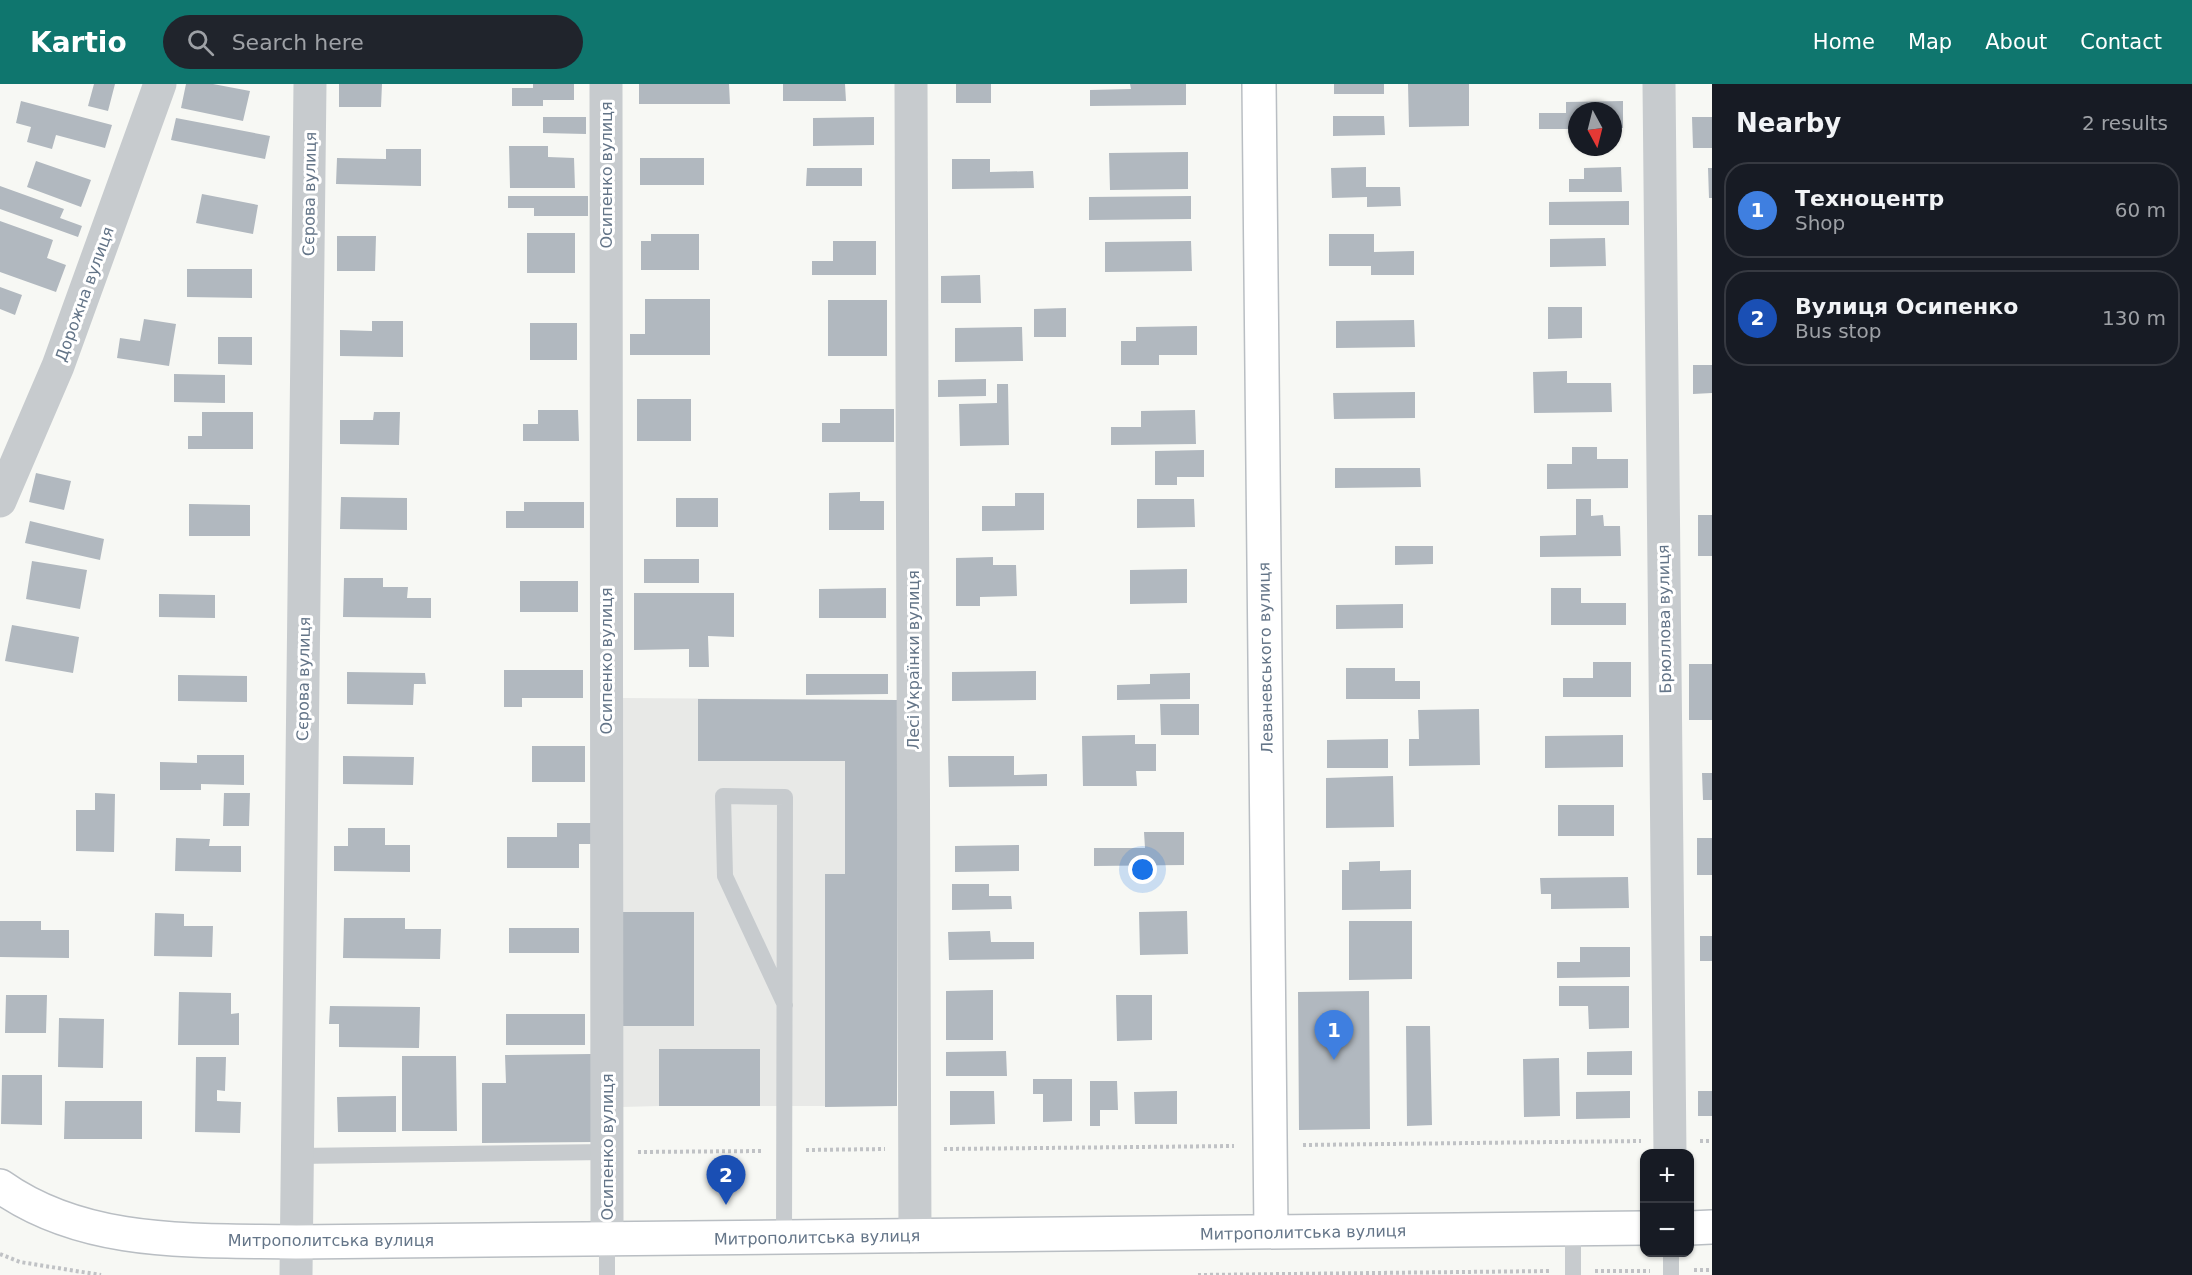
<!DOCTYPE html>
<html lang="en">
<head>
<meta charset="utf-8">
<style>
  :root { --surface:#171b24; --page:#20242c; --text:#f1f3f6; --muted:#9ea1a6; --line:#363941; --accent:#0f766e }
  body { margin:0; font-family:"DejaVu Sans",sans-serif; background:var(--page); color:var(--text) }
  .controls { position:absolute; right:18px; bottom:18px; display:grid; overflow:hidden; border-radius:12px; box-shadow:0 2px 4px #0004 }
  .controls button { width:54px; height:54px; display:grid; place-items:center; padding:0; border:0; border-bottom:2px solid var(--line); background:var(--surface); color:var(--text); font:30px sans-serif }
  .compass { position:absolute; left:1568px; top:18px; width:54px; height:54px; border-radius:50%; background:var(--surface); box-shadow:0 2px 4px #0004; rotate:173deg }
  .you { position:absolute; left:1143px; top:786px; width:21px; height:21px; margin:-15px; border:4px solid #fff; border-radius:50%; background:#1a73e8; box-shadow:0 0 0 9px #1a73e833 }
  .badge { display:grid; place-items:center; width:39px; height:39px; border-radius:50%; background:var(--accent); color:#fff; font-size:20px; font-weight:700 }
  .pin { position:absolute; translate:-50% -50px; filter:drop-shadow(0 2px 3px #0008) }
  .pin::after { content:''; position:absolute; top:32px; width:21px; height:18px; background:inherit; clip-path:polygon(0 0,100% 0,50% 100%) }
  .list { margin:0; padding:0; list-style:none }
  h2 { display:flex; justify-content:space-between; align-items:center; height:78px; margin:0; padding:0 24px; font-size:26px }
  h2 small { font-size:20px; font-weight:400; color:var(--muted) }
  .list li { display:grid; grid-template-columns:39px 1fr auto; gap:18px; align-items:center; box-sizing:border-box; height:96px; margin:0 12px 12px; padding:0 12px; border:2px solid var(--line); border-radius:24px }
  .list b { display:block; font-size:22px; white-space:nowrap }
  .list p { margin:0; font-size:20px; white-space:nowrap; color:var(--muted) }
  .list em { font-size:20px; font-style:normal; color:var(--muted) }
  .icon { flex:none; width:33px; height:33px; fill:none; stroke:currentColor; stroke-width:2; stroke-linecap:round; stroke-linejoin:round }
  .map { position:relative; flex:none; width:1712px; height:1191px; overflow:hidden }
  header { display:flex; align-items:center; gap:36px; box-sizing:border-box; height:84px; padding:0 30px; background:var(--accent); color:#fff }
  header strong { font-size:28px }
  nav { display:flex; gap:33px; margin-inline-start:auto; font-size:21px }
  .search { width:420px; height:54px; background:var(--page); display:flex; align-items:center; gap:15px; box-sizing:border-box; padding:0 21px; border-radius:33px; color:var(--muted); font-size:22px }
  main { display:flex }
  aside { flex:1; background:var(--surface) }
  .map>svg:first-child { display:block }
  .built { fill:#e8e9e7 }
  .building { fill:#b1b8bf }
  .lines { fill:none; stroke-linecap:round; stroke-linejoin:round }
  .secondary-casing { stroke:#b9bec3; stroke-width:36 }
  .path { stroke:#c0c2c5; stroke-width:4; stroke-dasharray:3 3; stroke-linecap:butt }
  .lane { stroke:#c7cbce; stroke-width:16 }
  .street { stroke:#c7cbce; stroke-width:33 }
  .secondary { stroke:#fff; stroke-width:33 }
  .labels { text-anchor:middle; stroke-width:6; stroke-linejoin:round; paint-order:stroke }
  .street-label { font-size:16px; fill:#647588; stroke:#fff }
</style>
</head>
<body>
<header>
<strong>Kartio</strong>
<div class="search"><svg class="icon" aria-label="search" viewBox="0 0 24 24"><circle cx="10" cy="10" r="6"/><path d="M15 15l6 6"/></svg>Search here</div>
<nav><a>Home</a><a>Map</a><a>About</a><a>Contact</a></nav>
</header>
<main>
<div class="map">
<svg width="1712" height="1191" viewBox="0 0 1712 1191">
  <rect width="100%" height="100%" fill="#f7f8f4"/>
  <path class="built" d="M 623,614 L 898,616 L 897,1022 L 760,1022 L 760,965 L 659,965 L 659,1022 L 622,1023 Z"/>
  <path class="building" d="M 94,0 L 115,0 L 108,27 L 88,22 Z
    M 186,0 L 213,0 L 250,7 L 243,37 L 181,24 Z
    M 339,0 L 382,0 L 381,23 L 339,23 Z
    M 533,0 L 574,0 L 574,16 L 543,16 L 543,22 L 512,22 L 512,4 L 533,4 Z
    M 639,0 L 729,0 L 730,20 L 639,20 Z
    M 783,0 L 845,0 L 846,17 L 783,17 Z
    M 956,0 L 991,0 L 991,19 L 956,19 Z
    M 1130,0 L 1186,0 L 1186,21 L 1090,22 L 1090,6 L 1131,5 Z
    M 1334,0 L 1384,0 L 1384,10 L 1334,10 Z
    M 1408,0 L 1469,0 L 1469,42 L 1409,43 Z
    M 21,17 L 112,41 L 105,64 L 56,51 L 52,65 L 27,58 L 31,43 L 16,39 Z
    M 1623,17 L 1623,44 L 1613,44 L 1613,27 L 1577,27 L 1577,45 L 1539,45 L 1539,29 L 1566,29 L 1566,18 Z
    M 1333,32 L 1384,32 L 1385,51 L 1333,52 Z
    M 543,33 L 586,33 L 586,50 L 543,49 Z
    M 874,33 L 874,61 L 813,62 L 813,34 Z
    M 1692,33 L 1712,33 L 1712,64 L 1693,64 Z
    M 176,34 L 270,52 L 265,75 L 171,56 Z
    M 509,62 L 548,62 L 548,73 L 574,74 L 575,104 L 510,104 Z
    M 386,65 L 421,65 L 421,102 L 336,100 L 337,74 L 386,75 Z
    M 1188,68 L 1188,105 L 1110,106 L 1109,69 Z
    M 640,74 L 704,74 L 704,101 L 640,101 Z
    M 952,75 L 990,75 L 990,88 L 1033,87 L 1034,104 L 952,105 Z
    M 36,77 L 91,96 L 81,123 L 27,103 Z
    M 1366,83 L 1366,103 L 1400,103 L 1401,122 L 1367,123 L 1367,113 L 1332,114 L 1331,84 Z
    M 1621,83 L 1622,108 L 1569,108 L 1569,95 L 1584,95 L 1584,84 Z
    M 807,84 L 862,84 L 862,102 L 806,102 Z
    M 1708,84 L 1712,84 L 1712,114 L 1709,114 Z
    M 0,102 L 64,125 L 60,134 L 82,142 L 78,153 L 0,125 Z
    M 202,110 L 258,121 L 253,150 L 196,139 Z
    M 508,112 L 588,112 L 588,132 L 534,132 L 534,124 L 508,124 Z
    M 1191,112 L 1191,135 L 1089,136 L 1089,113 Z
    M 1629,117 L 1629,141 L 1549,141 L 1549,118 Z
    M 0,137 L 53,156 L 47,174 L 66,181 L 56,208 L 0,188 Z
    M 527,149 L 575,149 L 575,189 L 527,189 Z
    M 651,150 L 699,150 L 699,186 L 641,186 L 641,157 L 651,157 Z
    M 1329,150 L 1374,150 L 1374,168 L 1414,167 L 1414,191 L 1371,191 L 1371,182 L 1329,182 Z
    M 337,152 L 376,152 L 375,187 L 337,187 Z
    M 1605,154 L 1606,182 L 1550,183 L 1550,155 Z
    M 833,157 L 876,157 L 876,191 L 812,191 L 812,177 L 833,177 Z
    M 1191,157 L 1192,187 L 1105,188 L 1105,158 Z
    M 187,185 L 252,185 L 252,214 L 187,213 Z
    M 980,191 L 981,219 L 941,219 L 941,192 Z
    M 0,203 L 22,211 L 15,231 L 0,225 Z
    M 645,215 L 710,215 L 710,271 L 630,271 L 630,250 L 645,250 Z
    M 828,216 L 887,216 L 887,272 L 828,272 Z
    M 1548,223 L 1582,223 L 1582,254 L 1548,255 Z
    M 1066,224 L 1066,253 L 1034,253 L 1034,225 Z
    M 144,235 L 176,240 L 169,282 L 117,274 L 120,254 L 140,257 Z
    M 1414,236 L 1415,263 L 1336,264 L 1336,237 Z
    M 372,237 L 403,237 L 403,273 L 340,272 L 340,246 L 372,247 Z
    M 530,239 L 577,239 L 577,276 L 530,276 Z
    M 1197,242 L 1197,271 L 1159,271 L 1159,281 L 1121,281 L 1121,257 L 1136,257 L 1136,243 Z
    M 1022,243 L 1023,277 L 955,278 L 955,244 Z
    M 218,253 L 252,253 L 252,281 L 218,280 Z
    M 1693,281 L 1712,281 L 1712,309 L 1693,310 Z
    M 1567,287 L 1567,299 L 1611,299 L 1612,328 L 1534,329 L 1533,288 Z
    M 174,290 L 225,291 L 225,319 L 174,318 Z
    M 986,295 L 986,312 L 938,313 L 938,296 Z
    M 997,300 L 1008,300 L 1009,361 L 960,362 L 959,320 L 997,319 Z
    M 1415,308 L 1415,334 L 1334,335 L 1333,309 Z
    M 637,315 L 691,315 L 691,357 L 637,357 Z
    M 840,325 L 894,325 L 894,358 L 822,358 L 822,339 L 840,339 Z
    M 538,326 L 578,326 L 579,357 L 523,357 L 523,340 L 538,340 Z
    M 1195,326 L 1196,360 L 1111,361 L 1111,343 L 1141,343 L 1141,327 Z
    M 202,328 L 253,328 L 253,365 L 188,365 L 188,352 L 202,352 Z
    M 374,328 L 400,328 L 399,361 L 340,360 L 340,336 L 373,336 Z
    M 1572,363 L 1597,363 L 1597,375 L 1628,375 L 1628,404 L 1547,405 L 1547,380 L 1572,380 Z
    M 1204,366 L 1204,393 L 1177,393 L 1177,401 L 1155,401 L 1155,367 Z
    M 1335,384 L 1420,384 L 1421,403 L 1335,404 Z
    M 36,389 L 71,397 L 64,426 L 29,418 Z
    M 860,408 L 860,417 L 884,417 L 884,446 L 829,446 L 829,409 Z
    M 1015,409 L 1044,409 L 1044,446 L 982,447 L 982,422 L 1015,422 Z
    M 341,413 L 407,414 L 407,446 L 340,445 Z
    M 676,414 L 718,414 L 718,443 L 676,443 Z
    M 1137,415 L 1194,415 L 1195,443 L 1137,444 Z
    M 1576,415 L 1591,415 L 1591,432 L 1603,431 L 1604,442 L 1620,442 L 1621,472 L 1540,473 L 1540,452 L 1576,451 Z
    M 524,418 L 584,418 L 584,444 L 506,444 L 506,427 L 524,427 Z
    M 189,420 L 250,421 L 250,452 L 189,452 Z
    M 1698,431 L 1712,431 L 1712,472 L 1698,472 Z
    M 30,437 L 104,455 L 100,476 L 25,459 Z
    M 1395,462 L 1433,462 L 1433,480 L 1395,481 Z
    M 993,473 L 993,481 L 1016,481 L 1017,512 L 980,513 L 980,522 L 956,522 L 956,474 Z
    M 644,475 L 699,475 L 699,499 L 644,499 Z
    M 32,477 L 87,486 L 80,525 L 26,515 Z
    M 1187,485 L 1187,519 L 1130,520 L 1130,486 Z
    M 344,494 L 383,494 L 383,503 L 408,503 L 407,514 L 431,514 L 431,534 L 343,533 Z
    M 520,497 L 578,497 L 578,528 L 520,528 Z
    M 886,504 L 886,534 L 819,534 L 819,505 Z
    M 1551,504 L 1581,504 L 1581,519 L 1626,519 L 1626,541 L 1551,541 Z
    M 634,509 L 734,509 L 734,553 L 708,552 L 709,583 L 689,583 L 689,565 L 634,566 Z
    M 159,510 L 215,511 L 215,534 L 159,533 Z
    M 1403,520 L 1403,544 L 1336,545 L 1336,521 Z
    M 12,541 L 79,553 L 73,589 L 5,577 Z
    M 1593,578 L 1631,578 L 1631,613 L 1563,613 L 1563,594 L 1593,594 Z
    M 1689,580 L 1712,580 L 1712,636 L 1689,636 Z
    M 1346,584 L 1395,584 L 1395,597 L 1420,597 L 1420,615 L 1346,615 Z
    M 504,586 L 583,586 L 583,614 L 522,614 L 522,623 L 504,623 Z
    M 1036,587 L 1036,616 L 952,617 L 952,588 Z
    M 347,588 L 425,589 L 426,600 L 414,600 L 413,621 L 347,620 Z
    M 1190,589 L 1190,615 L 1117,616 L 1117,601 L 1150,600 L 1150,590 Z
    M 806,590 L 888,590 L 888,610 L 806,611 Z
    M 178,591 L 247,592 L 247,618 L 178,617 Z
    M 698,615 L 898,616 L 897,1022 L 825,1023 L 825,790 L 845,790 L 845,677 L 698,677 Z
    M 1160,620 L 1199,620 L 1199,651 L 1161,651 Z
    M 1479,625 L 1480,681 L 1409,682 L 1409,655 L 1419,655 L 1418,626 Z
    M 1135,651 L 1135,660 L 1156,660 L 1156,687 L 1136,687 L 1137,702 L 1083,702 L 1082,652 Z
    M 1623,651 L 1623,683 L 1545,684 L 1545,652 Z
    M 1388,655 L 1388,684 L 1327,684 L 1327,656 Z
    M 532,662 L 585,662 L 585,698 L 532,698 Z
    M 197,671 L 244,671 L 244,701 L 201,700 L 201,706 L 160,706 L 160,678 L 197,679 Z
    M 343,672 L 414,673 L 413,701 L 343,700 Z
    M 948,672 L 1014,672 L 1014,691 L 1047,690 L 1047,702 L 949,703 Z
    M 1702,689 L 1712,689 L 1712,716 L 1703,716 Z
    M 1393,692 L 1394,743 L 1326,744 L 1326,694 Z
    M 95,709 L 115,710 L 114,768 L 76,767 L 76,726 L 95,726 Z
    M 224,709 L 250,709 L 249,742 L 223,742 Z
    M 1558,721 L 1614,721 L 1614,752 L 1558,752 Z
    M 557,739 L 591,739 L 591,760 L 579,760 L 579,784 L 507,784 L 507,753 L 557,753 Z
    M 348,744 L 385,744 L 385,761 L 410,761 L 410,788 L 334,787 L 334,762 L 348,762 Z
    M 1144,748 L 1184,748 L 1184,781 L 1094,782 L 1094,764 L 1145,764 Z
    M 176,754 L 210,755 L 209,762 L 241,762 L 241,788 L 175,787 Z
    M 1697,754 L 1712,754 L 1712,791 L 1697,791 Z
    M 1019,761 L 1019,787 L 955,788 L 955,762 Z
    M 1380,777 L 1380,787 L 1411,786 L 1411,825 L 1342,826 L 1342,786 L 1349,786 L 1349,778 Z
    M 1628,793 L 1629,824 L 1551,825 L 1551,810 L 1541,810 L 1540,794 Z
    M 952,800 L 989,800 L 989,812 L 1011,812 L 1012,825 L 952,826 Z
    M 1187,827 L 1188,870 L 1140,871 L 1139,828 Z
    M 622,828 L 694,828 L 694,942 L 622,942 Z
    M 155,829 L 184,830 L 184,842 L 213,842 L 212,873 L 154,872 Z
    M 344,834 L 405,834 L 405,845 L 441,845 L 440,875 L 343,874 Z
    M 0,837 L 41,837 L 41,846 L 69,846 L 69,874 L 0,873 Z
    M 1349,837 L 1412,837 L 1412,895 L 1349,896 Z
    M 509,844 L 579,844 L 579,869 L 509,869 Z
    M 990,847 L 991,858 L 1034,858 L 1034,875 L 949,876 L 948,848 Z
    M 1700,852 L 1712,852 L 1712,877 L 1700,877 Z
    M 1580,863 L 1630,863 L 1630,893 L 1557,894 L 1557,878 L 1580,878 Z
    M 1559,902 L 1629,902 L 1629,944 L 1589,945 L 1588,922 L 1559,922 Z
    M 993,906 L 993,956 L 946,956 L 946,907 Z
    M 1369,907 L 1370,1045 L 1299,1046 L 1298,908 Z
    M 179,908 L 231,909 L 231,930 L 239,929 L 239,961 L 178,961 Z
    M 6,911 L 47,911 L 46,949 L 5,949 Z
    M 1116,911 L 1152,911 L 1152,956 L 1117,957 Z
    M 330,922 L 420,923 L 419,964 L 339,963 L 339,940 L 329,940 Z
    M 506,930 L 585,930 L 585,961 L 506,961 Z
    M 59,934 L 104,935 L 103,984 L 58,983 Z
    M 1406,942 L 1430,942 L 1432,1041 L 1407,1042 Z
    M 659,965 L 760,965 L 760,1022 L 659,1022 Z
    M 1006,967 L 1007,992 L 946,992 L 946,968 Z
    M 1632,967 L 1632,991 L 1587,991 L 1587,968 Z
    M 591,970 L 592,1058 L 482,1059 L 482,999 L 506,999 L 505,971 Z
    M 402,972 L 456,972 L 457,1047 L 402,1047 Z
    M 196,973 L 226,973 L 225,1007 L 217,1006 L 217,1017 L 241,1018 L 240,1049 L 195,1048 Z
    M 1559,974 L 1560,1032 L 1524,1033 L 1523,975 Z
    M 2,991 L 42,991 L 42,1041 L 1,1040 Z
    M 1033,995 L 1072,995 L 1072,1037 L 1043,1038 L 1043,1010 L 1033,1010 Z
    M 1090,997 L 1117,997 L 1118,1026 L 1100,1026 L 1100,1042 L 1090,1042 Z
    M 950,1007 L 994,1007 L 995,1040 L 950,1041 Z
    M 1177,1007 L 1177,1040 L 1135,1040 L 1134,1008 Z
    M 1630,1007 L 1630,1034 L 1576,1035 L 1576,1008 Z
    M 1698,1007 L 1712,1007 L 1712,1032 L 1698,1032 Z
    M 396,1012 L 396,1048 L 338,1048 L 337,1013 Z
    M 65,1017 L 142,1017 L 142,1055 L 64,1055 Z"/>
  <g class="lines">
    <defs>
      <path id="secondary" d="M 1259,0 L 1271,1148
        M 0,1102 C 86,1163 195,1156 296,1158 L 1644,1144
        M 1690,1144 L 1712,1143"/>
    </defs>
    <use href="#secondary" class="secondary-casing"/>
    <path class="path" d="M 1700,1057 L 1712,1057
      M 1303,1061 L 1641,1057
      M 944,1065 L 1234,1062
      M 806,1066 L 885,1065
      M 638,1068 L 762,1067
      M 0,1170 L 20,1178 L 101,1191
      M 1694,1186 L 1712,1186
      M 1595,1187 L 1650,1187
      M 1198,1191 L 1551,1187"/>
    <path class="lane" d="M 297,1072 L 607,1068
      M 1573,1145 L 1573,1191
      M 784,1153 L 785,713 L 723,712 L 725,792 L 785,921
      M 607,1155 L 607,1191
      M 1671,1168 L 1671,1191"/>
    <path class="street" d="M 606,0 L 607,1155
      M 911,0 L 915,1152
      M 1659,0 L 1670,1070
      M 0,417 L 58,282 L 160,0
      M 296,1191 L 310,0"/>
    <use href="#secondary" class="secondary"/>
  </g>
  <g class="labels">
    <g class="street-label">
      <text transform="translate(606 91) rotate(-90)" y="6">Осипенко вулиця</text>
      <text transform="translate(309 110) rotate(-89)" y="6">Сєрова вулиця</text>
      <text transform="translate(84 210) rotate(-70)" y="6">Дорожна вулиця</text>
      <text transform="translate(1664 535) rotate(-91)" y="6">Брюллова вулиця</text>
      <text transform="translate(1265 574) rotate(-91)" y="6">Леваневського вулиця</text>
      <text transform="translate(913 576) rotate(-90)" y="6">Лесі Українки вулиця</text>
      <text transform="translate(606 577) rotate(-90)" y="6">Осипенко вулиця</text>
      <text transform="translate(303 595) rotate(-89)" y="6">Сєрова вулиця</text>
      <text transform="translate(607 1063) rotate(-90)" y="6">Осипенко вулиця</text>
      <text transform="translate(1303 1148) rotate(-1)" y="6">Митрополитська вулиця</text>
      <text transform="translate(817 1153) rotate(-1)" y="6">Митрополитська вулиця</text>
      <text x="331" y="1162">Митрополитська вулиця</text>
    </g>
  </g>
</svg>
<div class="controls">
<button>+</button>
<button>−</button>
</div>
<svg class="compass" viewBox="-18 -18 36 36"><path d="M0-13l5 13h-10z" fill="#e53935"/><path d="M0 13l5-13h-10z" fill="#9ea1a6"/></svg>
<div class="you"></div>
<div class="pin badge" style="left:1334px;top:976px;background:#3f7fe0">1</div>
<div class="pin badge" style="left:726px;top:1121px;background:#1a4fb4">2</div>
</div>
<aside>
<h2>Nearby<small>2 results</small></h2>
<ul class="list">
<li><span class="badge" style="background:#3f7fe0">1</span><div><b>Техноцентр</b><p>Shop</p></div><em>60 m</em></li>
<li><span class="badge" style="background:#1a4fb4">2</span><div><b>Вулиця Осипенко</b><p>Bus stop</p></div><em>130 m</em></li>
</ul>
</aside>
</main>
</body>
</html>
